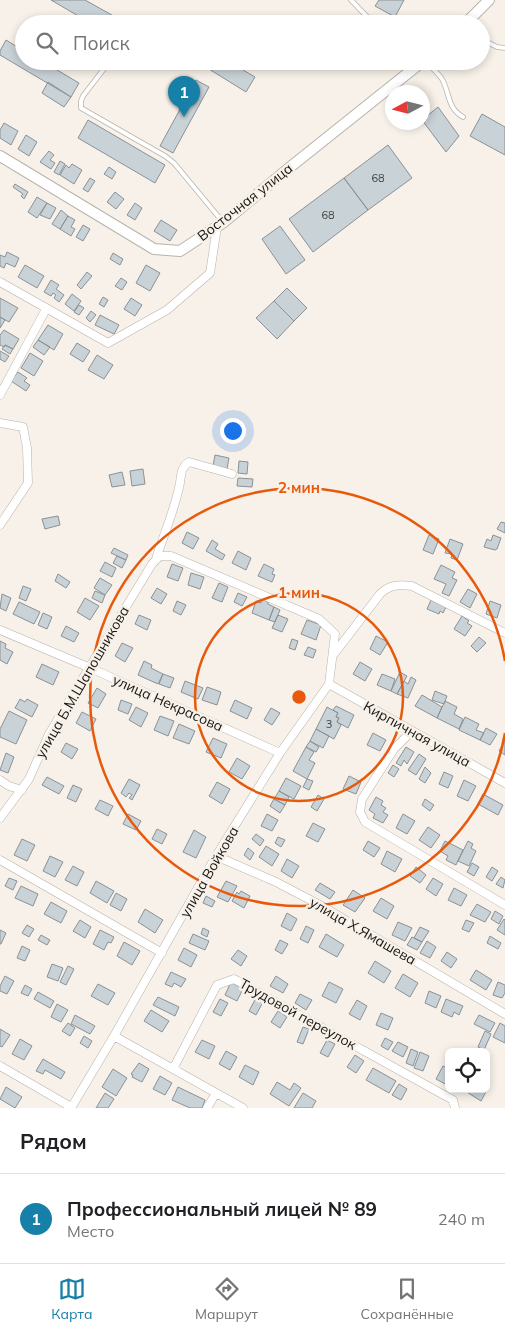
<!DOCTYPE html>
<html lang="ru">
<head>
<meta charset="utf-8">
<style>
  :root { --surface:#fff; --page:#f6f6f6; --text:#202124; --muted:#757577; --line:#e0e0e0; --accent:#1780a9 }
  body { margin:0; font-family:Mulish,sans-serif; background:var(--page); color:var(--text) }
  .controls { position:absolute; right:15px; bottom:15px; display:grid; overflow:hidden; border-radius:8px; box-shadow:0 2px 8px #0003 }
  .controls button { width:45px; height:45px; display:grid; place-items:center; padding:0; border:0; border-bottom:1px solid var(--line); background:var(--surface); color:var(--text); font:25px sans-serif }
  .compass { position:absolute; left:385px; top:85px; width:45px; height:45px; border-radius:50%; background:var(--surface); box-shadow:0 2px 8px #0003; rotate:263deg }
  .you { position:absolute; left:232px; top:430px; width:18px; height:18px; margin:-12px; border:4px solid #fff; border-radius:50%; background:#1a73e8; box-shadow:0 0 0 8px #1a73e833 }
  .badge { display:grid; place-items:center; width:32px; height:32px; border-radius:50%; background:var(--accent); color:#fff; font-size:16px; font-weight:700 }
  .pin { position:absolute; translate:-50% -41px; filter:drop-shadow(0 1px 2px #0008) }
  .pin::after { content:''; position:absolute; top:26px; width:18px; height:15px; background:inherit; clip-path:polygon(0 0,100% 0,50% 100%) }
  .list { margin:0; padding:0; list-style:none }
  h2 { display:flex; justify-content:space-between; align-items:center; height:65px; margin:0; padding:0 20px; font-size:21px }
  h2 small { font-size:16px; font-weight:400; color:var(--muted) }
  .list li { display:grid; grid-template-columns:32px 1fr auto; gap:15px; align-items:center; box-sizing:border-box; height:90px; padding:0 20px; border-top:1px solid var(--line) }
  .list b { display:block; font-size:19px; white-space:nowrap }
  .list p { margin:0; font-size:16px; white-space:nowrap; color:var(--muted) }
  .list em { font-size:16px; font-style:normal; color:var(--muted) }
  .icon { flex:none; width:28px; height:28px; fill:none; stroke:currentColor; stroke-width:2; stroke-linecap:round; stroke-linejoin:round }
  .map { position:relative; flex:none; width:505px; height:1108px; overflow:hidden }
  .search { position:absolute; background:var(--surface); box-shadow:0 2px 8px #0003; left:15px; right:15px; top:15px; height:55px; display:flex; align-items:center; gap:12px; box-sizing:border-box; padding:0 18px; border-radius:28px; color:var(--muted); font-size:19px }
  .sheet { height:155px; background:var(--surface) }
  nav { display:flex; justify-content:space-around; align-items:center; box-sizing:border-box; height:70px; border-top:1px solid var(--line); background:var(--surface); font-size:14px; color:var(--muted) }
  nav a { display:grid; justify-items:center; gap:2px }
  nav .on { color:var(--accent) }
  .map>svg:first-child { display:block }
  .building { fill:#c9d2d7; stroke:#8a9297 }
  .lines { fill:none; stroke-linecap:round; stroke-linejoin:round }
  .service-casing { stroke:#b8b3ab; stroke-width:5.5 }
  .minor-casing { stroke:#b8b3ab; stroke-width:9 }
  .tertiary-casing { stroke:#b8b3ab; stroke-width:12 }
  .service { stroke:#fff; stroke-width:4 }
  .minor { stroke:#fff; stroke-width:8 }
  .tertiary { stroke:#fff; stroke-width:10 }
  .ring { fill:none; stroke:#e8590c; stroke-width:2.5 }
  .labels { text-anchor:middle; stroke-width:5; stroke-linejoin:round; paint-order:stroke }
  .number-label { font-size:11px; fill:#444443 }
  .street-label { font-size:14px; fill:#171512; stroke:#f7f1e9 }
  .centre { fill:#e8590c; stroke:#f7f1e9; stroke-width:2.5 }
  .ring-label { font-size:15px; text-anchor:middle; font-weight:bold; fill:#e8590c; stroke:#f7f1e9; stroke-width:5; stroke-linejoin:round; paint-order:stroke }
</style>
</head>
<body>
<div class="map">
<svg width="505" height="1108" viewBox="0 0 505 1108">
  <rect width="100%" height="100%" fill="#f7f1e9"/>
  <path class="building" d="M 51,0 L 85,0 L 119,19 L 116,24 L 92,24 Z
    M 379,0 L 404,0 L 395,17 L 375,6 Z
    M 149,17 L 156,22 L 155,24 L 145,24 Z
    M 6,40 L 24,51 L 24,61 L 42,61 L 79,83 L 71,97 L 0,55 L 0,51 Z
    M 196,61 L 228,61 L 255,77 L 246,92 Z
    M 196,80 L 209,87 L 173,153 L 160,146 Z
    M 48,82 L 71,97 L 64,107 L 42,93 Z
    M 438,107 L 459,136 L 446,152 L 422,120 Z
    M 482,114 L 505,127 L 505,155 L 470,136 Z
    M 88,120 L 165,165 L 155,183 L 78,138 Z
    M 4,123 L 18,131 L 11,145 L 0,138 L 0,130 Z
    M 26,135 L 37,142 L 29,156 L 18,149 Z
    M 388,145 L 412,178 L 368,210 L 344,178 Z
    M 49,151 L 54,155 L 50,160 L 55,163 L 51,169 L 40,162 Z
    M 60,161 L 65,164 L 59,175 L 54,172 Z
    M 72,164 L 82,170 L 74,184 L 60,175 L 66,165 L 69,168 Z
    M 109,167 L 116,172 L 112,179 L 104,174 Z
    M 90,178 L 95,181 L 88,192 L 83,189 Z
    M 344,178 L 368,210 L 313,252 L 289,219 Z
    M 15,184 L 28,192 L 24,199 L 21,196 L 23,194 L 13,187 Z
    M 115,192 L 124,199 L 116,209 L 107,202 Z
    M 37,197 L 47,203 L 37,218 L 28,212 Z
    M 47,203 L 56,208 L 50,219 L 40,215 Z
    M 135,203 L 142,208 L 135,220 L 127,215 Z
    M 61,210 L 68,216 L 60,229 L 52,224 Z
    M 68,216 L 75,220 L 71,227 L 75,229 L 71,236 L 60,229 Z
    M 161,220 L 177,230 L 170,241 L 154,231 Z
    M 83,225 L 90,229 L 83,241 L 76,237 Z
    M 280,226 L 305,260 L 286,274 L 262,239 Z
    M 7,252 L 19,258 L 15,267 L 6,263 L 4,268 L 0,266 L 0,255 L 5,257 Z
    M 113,253 L 123,259 L 120,265 L 110,259 Z
    M 25,265 L 44,276 L 37,288 L 18,277 Z
    M 146,265 L 160,273 L 150,291 L 136,283 Z
    M 87,272 L 92,276 L 81,289 L 77,285 Z
    M 121,278 L 127,282 L 122,290 L 115,286 Z
    M 51,280 L 59,285 L 56,289 L 64,295 L 59,302 L 54,298 L 56,295 L 53,293 L 51,296 L 44,292 Z
    M 287,288 L 307,308 L 294,321 L 274,301 Z
    M 72,294 L 81,301 L 74,311 L 65,304 Z
    M 103,297 L 108,300 L 104,307 L 99,304 Z
    M 0,298 L 18,308 L 9,322 L 0,317 Z
    M 131,298 L 142,305 L 135,316 L 124,309 Z
    M 274,301 L 294,321 L 277,339 L 256,318 Z
    M 79,305 L 84,308 L 79,315 L 74,312 Z
    M 91,311 L 96,315 L 90,322 L 86,318 Z
    M 100,315 L 119,325 L 114,334 L 95,325 Z
    M 0,317 L 5,320 L 0,328 Z
    M 48,325 L 63,334 L 54,350 L 38,340 Z
    M 4,330 L 19,339 L 13,349 L 5,345 L 4,347 L 0,345 L 0,335 Z
    M 38,340 L 50,347 L 44,355 L 33,347 Z
    M 77,343 L 90,351 L 83,362 L 70,354 Z
    M 5,345 L 13,349 L 10,354 L 2,349 Z
    M 0,351 L 9,356 L 5,362 L 0,359 Z
    M 30,353 L 43,361 L 34,376 L 21,368 Z
    M 97,355 L 113,365 L 104,379 L 88,370 Z
    M 18,372 L 27,378 L 24,381 L 30,385 L 26,391 L 11,381 Z
    M 215,455 L 229,458 L 227,469 L 213,466 Z
    M 239,461 L 248,462 L 247,474 L 238,473 Z
    M 143,469 L 145,484 L 132,486 L 130,471 Z
    M 122,472 L 125,485 L 112,487 L 109,475 Z
    M 238,478 L 253,479 L 252,487 L 237,486 Z
    M 58,516 L 60,525 L 45,529 L 42,519 Z
    M 501,522 L 505,523 L 505,533 L 497,529 Z
    M 187,532 L 199,538 L 193,549 L 182,543 Z
    M 429,535 L 439,539 L 433,554 L 423,550 Z
    M 493,535 L 501,538 L 497,549 L 495,550 L 484,547 L 487,539 L 491,541 Z
    M 450,539 L 463,544 L 457,560 L 451,558 L 452,554 L 445,553 Z
    M 212,540 L 218,544 L 215,549 L 225,555 L 222,560 L 206,551 Z
    M 114,548 L 128,555 L 126,560 L 111,553 Z
    M 238,551 L 251,558 L 246,570 L 232,563 Z
    M 117,556 L 126,560 L 122,568 L 113,563 Z
    M 105,562 L 116,568 L 112,577 L 100,571 Z
    M 172,564 L 183,568 L 178,581 L 167,577 Z
    M 264,564 L 274,569 L 272,574 L 275,575 L 272,582 L 258,576 Z
    M 441,565 L 455,572 L 452,578 L 457,580 L 449,596 L 442,593 L 446,584 L 434,579 Z
    M 191,573 L 204,577 L 200,589 L 188,585 Z
    M 58,574 L 70,582 L 66,588 L 55,581 Z
    M 100,578 L 112,585 L 105,595 L 94,588 Z
    M 219,583 L 228,587 L 222,602 L 212,598 Z
    M 23,586 L 31,589 L 26,601 L 19,598 Z
    M 157,588 L 167,594 L 161,604 L 151,598 Z
    M 468,589 L 477,594 L 470,608 L 460,602 Z
    M 95,591 L 105,595 L 102,603 L 92,598 Z
    M 238,593 L 247,597 L 242,606 L 234,602 Z
    M 2,594 L 11,598 L 6,611 L 0,608 Z
    M 85,598 L 99,606 L 90,620 L 77,612 Z
    M 262,599 L 268,602 L 268,604 L 274,607 L 269,620 L 252,613 L 256,601 L 261,603 Z
    M 431,600 L 446,607 L 443,613 L 440,611 L 439,614 L 427,609 Z
    M 177,601 L 186,605 L 181,615 L 173,611 Z
    M 490,601 L 501,605 L 497,618 L 486,614 Z
    M 19,602 L 40,612 L 34,624 L 13,614 Z
    M 274,607 L 280,610 L 275,622 L 269,620 Z
    M 43,613 L 52,617 L 47,629 L 38,625 Z
    M 139,615 L 151,620 L 147,630 L 135,624 Z
    M 278,615 L 288,619 L 282,632 L 272,628 Z
    M 462,616 L 469,621 L 467,623 L 472,626 L 465,636 L 454,629 Z
    M 307,620 L 321,625 L 316,640 L 301,634 Z
    M 66,626 L 79,633 L 74,642 L 61,636 Z
    M 376,636 L 388,642 L 380,655 L 370,649 Z
    M 479,637 L 486,643 L 477,652 L 471,646 Z
    M 292,639 L 298,641 L 295,650 L 289,648 Z
    M 0,641 L 6,644 L 5,648 L 13,652 L 7,664 L 0,660 Z
    M 122,643 L 133,648 L 125,662 L 115,656 Z
    M 308,647 L 316,650 L 313,658 L 304,655 Z
    M 144,661 L 152,665 L 151,668 L 163,674 L 158,684 L 138,675 Z
    M 360,662 L 372,669 L 365,681 L 353,674 Z
    M 42,664 L 59,672 L 53,685 L 36,677 Z
    M 400,672 L 407,676 L 397,694 L 391,691 Z
    M 163,674 L 174,678 L 170,688 L 159,684 Z
    M 382,674 L 395,679 L 391,691 L 377,685 Z
    M 411,677 L 416,680 L 408,698 L 397,694 L 404,681 L 408,684 Z
    M 185,681 L 203,688 L 198,699 L 181,692 Z
    M 207,687 L 221,692 L 217,705 L 202,700 Z
    M 97,688 L 106,694 L 98,708 L 88,703 Z
    M 435,691 L 447,696 L 444,704 L 432,700 Z
    M 422,695 L 442,707 L 437,718 L 415,706 Z
    M 20,699 L 25,702 L 27,699 L 38,705 L 32,717 L 15,708 Z
    M 121,700 L 132,704 L 128,714 L 118,710 Z
    M 235,700 L 252,708 L 247,719 L 230,711 Z
    M 445,701 L 457,707 L 454,714 L 463,719 L 459,729 L 437,718 Z
    M 336,706 L 354,715 L 348,728 L 337,722 L 339,718 L 336,717 L 338,713 L 333,710 Z
    M 136,707 L 148,713 L 141,727 L 129,720 Z
    M 327,707 L 338,713 L 336,717 L 339,718 L 337,722 L 341,725 L 334,739 L 316,729 Z
    M 271,708 L 280,713 L 272,725 L 264,720 Z
    M 9,711 L 27,720 L 16,744 L 0,737 L 0,729 Z
    M 82,712 L 96,719 L 90,731 L 76,723 Z
    M 160,716 L 174,721 L 168,736 L 154,730 Z
    M 465,717 L 479,724 L 476,730 L 484,733 L 480,740 L 459,730 Z
    M 179,724 L 195,731 L 189,744 L 173,738 Z
    M 486,728 L 497,734 L 490,745 L 480,740 Z
    M 316,729 L 329,736 L 323,748 L 310,741 Z
    M 373,733 L 386,740 L 380,751 L 367,745 Z
    M 213,738 L 227,744 L 221,758 L 206,752 Z
    M 505,740 L 505,755 L 499,751 Z
    M 310,741 L 319,747 L 316,752 L 306,747 Z
    M 66,743 L 78,749 L 72,759 L 61,752 Z
    M 306,747 L 314,752 L 309,760 L 315,763 L 307,779 L 293,771 Z
    M 406,747 L 414,752 L 407,764 L 404,760 L 401,766 L 396,763 Z
    M 6,753 L 14,757 L 8,773 L 0,770 Z
    M 419,754 L 426,759 L 416,775 L 408,770 Z
    M 237,758 L 250,766 L 242,779 L 229,772 Z
    M 393,765 L 399,769 L 394,777 L 388,773 Z
    M 425,767 L 431,773 L 425,783 L 419,779 Z
    M 444,772 L 453,776 L 448,788 L 439,784 Z
    M 349,776 L 361,782 L 356,794 L 343,789 Z
    M 47,777 L 64,786 L 59,794 L 42,785 Z
    M 286,778 L 301,786 L 294,799 L 279,791 Z
    M 129,779 L 140,785 L 132,800 L 129,798 L 132,795 L 129,793 L 126,797 L 121,793 Z
    M 307,779 L 313,781 L 309,790 L 303,787 Z
    M 464,780 L 476,786 L 468,801 L 457,796 Z
    M 217,782 L 230,789 L 222,804 L 209,796 Z
    M 73,785 L 82,789 L 76,802 L 67,798 Z
    M 279,791 L 289,797 L 285,805 L 274,799 Z
    M 483,794 L 503,805 L 498,815 L 478,804 Z
    M 318,795 L 324,799 L 317,811 L 311,807 Z
    M 376,797 L 383,801 L 381,805 L 386,808 L 383,812 L 388,815 L 383,823 L 373,818 L 375,814 L 369,810 Z
    M 274,799 L 285,805 L 280,813 L 270,806 Z
    M 425,799 L 434,805 L 430,811 L 422,805 Z
    M 100,800 L 113,806 L 108,816 L 95,809 Z
    M 128,814 L 141,821 L 136,830 L 123,824 Z
    M 267,814 L 278,820 L 272,831 L 261,826 Z
    M 403,814 L 415,821 L 407,834 L 396,828 Z
    M 313,823 L 325,829 L 318,842 L 306,836 Z
    M 428,827 L 440,835 L 431,848 L 419,840 Z
    M 157,829 L 167,834 L 162,844 L 152,839 Z
    M 194,830 L 206,837 L 196,858 L 183,852 Z
    M 256,834 L 264,840 L 260,846 L 252,839 Z
    M 278,837 L 285,840 L 281,847 L 275,843 Z
    M 22,839 L 35,845 L 27,861 L 14,855 Z
    M 368,841 L 380,848 L 374,857 L 363,850 Z
    M 445,841 L 463,850 L 456,865 L 446,860 L 448,856 L 440,851 Z
    M 468,841 L 473,844 L 471,848 L 476,851 L 469,866 L 458,861 Z
    M 266,846 L 279,854 L 272,866 L 259,857 Z
    M 248,848 L 254,853 L 250,860 L 244,855 Z
    M 387,851 L 402,859 L 395,872 L 381,864 Z
    M 50,856 L 63,862 L 55,877 L 43,871 Z
    M 287,859 L 299,866 L 292,878 L 281,871 Z
    M 472,863 L 479,867 L 474,876 L 467,872 Z
    M 73,866 L 84,872 L 77,886 L 65,880 Z
    M 416,867 L 426,875 L 420,883 L 410,876 Z
    M 492,867 L 498,871 L 492,881 L 486,877 Z
    M 501,877 L 505,880 L 503,888 L 496,884 Z
    M 9,878 L 17,881 L 13,890 L 5,886 Z
    M 433,878 L 443,884 L 436,896 L 426,889 Z
    M 96,881 L 114,891 L 107,903 L 90,893 Z
    M 226,881 L 237,886 L 228,902 L 217,897 Z
    M 320,883 L 335,892 L 330,899 L 315,890 Z
    M 21,886 L 38,894 L 33,906 L 15,898 Z
    M 454,888 L 467,895 L 461,906 L 448,900 Z
    M 353,890 L 365,898 L 355,912 L 343,905 Z
    M 241,891 L 250,896 L 244,908 L 232,901 L 237,892 L 239,894 Z
    M 116,893 L 127,899 L 121,911 L 110,905 Z
    M 206,896 L 215,901 L 212,907 L 203,903 Z
    M 381,898 L 394,906 L 387,919 L 373,911 Z
    M 51,902 L 67,911 L 61,923 L 44,914 Z
    M 477,904 L 491,912 L 485,922 L 470,915 Z
    M 145,909 L 163,920 L 155,933 L 138,922 Z
    M 495,911 L 503,916 L 499,924 L 491,919 Z
    M 287,913 L 297,919 L 291,931 L 281,926 Z
    M 504,919 L 505,920 L 505,935 L 497,930 Z
    M 80,920 L 91,927 L 85,938 L 73,931 Z
    M 466,920 L 474,923 L 469,932 L 462,929 Z
    M 398,922 L 412,928 L 405,941 L 392,935 Z
    M 27,925 L 34,929 L 29,937 L 22,933 Z
    M 306,926 L 314,930 L 308,943 L 300,939 Z
    M 420,927 L 429,931 L 422,942 L 414,938 Z
    M 203,928 L 209,931 L 207,937 L 201,934 Z
    M 0,930 L 6,933 L 1,944 L 0,944 Z
    M 100,930 L 114,937 L 111,943 L 108,942 L 104,950 L 93,944 Z
    M 193,934 L 209,941 L 205,950 L 189,943 Z
    M 326,934 L 344,945 L 337,957 L 319,947 Z
    M 41,935 L 50,940 L 47,945 L 38,940 Z
    M 490,936 L 501,943 L 498,949 L 487,943 Z
    M 412,937 L 422,942 L 417,950 L 407,945 Z
    M 280,940 L 288,944 L 282,954 L 275,950 Z
    M 427,941 L 436,947 L 430,958 L 420,953 Z
    M 124,942 L 140,951 L 132,965 L 117,956 Z
    M 22,946 L 30,950 L 25,961 L 17,958 Z
    M 184,948 L 197,955 L 191,967 L 178,960 Z
    M 238,950 L 247,956 L 241,966 L 231,959 Z
    M 447,952 L 457,959 L 451,968 L 441,961 Z
    M 375,961 L 391,971 L 384,983 L 368,973 Z
    M 52,964 L 63,968 L 58,981 L 47,977 Z
    M 68,966 L 74,969 L 66,985 L 60,982 Z
    M 476,970 L 492,980 L 486,990 L 470,980 Z
    M 171,972 L 186,979 L 181,987 L 174,983 L 172,987 L 165,984 Z
    M 403,974 L 418,983 L 410,997 L 395,988 Z
    M 5,976 L 14,981 L 7,994 L 0,991 L 0,986 Z
    M 276,976 L 288,984 L 283,993 L 270,986 Z
    M 231,982 L 243,989 L 237,1001 L 225,995 Z
    M 329,982 L 343,989 L 336,1003 L 322,996 Z
    M 498,982 L 505,985 L 505,993 L 502,998 L 493,995 Z
    M 98,984 L 115,993 L 108,1005 L 91,996 Z
    M 25,985 L 32,989 L 28,996 L 21,993 Z
    M 429,991 L 441,996 L 436,1008 L 425,1003 Z
    M 38,992 L 54,1001 L 50,1008 L 34,999 Z
    M 300,994 L 312,1000 L 306,1010 L 295,1003 Z
    M 158,997 L 179,1007 L 175,1016 L 153,1005 Z
    M 256,998 L 263,1002 L 256,1015 L 249,1011 Z
    M 220,999 L 228,1003 L 221,1016 L 213,1012 Z
    M 446,999 L 463,1006 L 459,1015 L 454,1012 L 452,1017 L 441,1012 Z
    M 357,1000 L 367,1006 L 360,1020 L 349,1014 Z
    M 57,1004 L 68,1010 L 61,1022 L 51,1017 Z
    M 151,1010 L 169,1021 L 162,1032 L 144,1021 Z
    M 278,1011 L 287,1017 L 280,1028 L 271,1022 Z
    M 381,1013 L 393,1018 L 388,1030 L 376,1025 Z
    M 75,1015 L 95,1026 L 90,1034 L 71,1024 Z
    M 479,1015 L 495,1023 L 490,1032 L 474,1024 Z
    M 68,1023 L 75,1028 L 70,1036 L 62,1031 Z
    M 500,1023 L 505,1026 L 505,1043 L 493,1037 Z
    M 303,1027 L 309,1029 L 303,1044 L 297,1042 Z
    M 0,1029 L 10,1035 L 2,1047 L 0,1046 Z
    M 485,1031 L 491,1034 L 484,1050 L 478,1047 Z
    M 84,1036 L 92,1041 L 88,1048 L 80,1043 Z
    M 385,1038 L 393,1042 L 388,1050 L 381,1046 Z
    M 20,1039 L 32,1046 L 24,1060 L 12,1054 Z
    M 202,1040 L 215,1046 L 209,1059 L 195,1052 Z
    M 327,1040 L 335,1044 L 328,1057 L 320,1053 Z
    M 398,1042 L 408,1047 L 403,1057 L 392,1051 Z
    M 411,1049 L 418,1052 L 413,1066 L 406,1063 Z
    M 226,1051 L 237,1057 L 230,1070 L 219,1064 Z
    M 420,1052 L 429,1056 L 423,1071 L 414,1068 Z
    M 355,1055 L 364,1061 L 356,1073 L 347,1067 Z
    M 43,1059 L 65,1072 L 61,1079 L 45,1070 L 43,1074 L 36,1071 Z
    M 139,1063 L 149,1069 L 142,1082 L 132,1077 L 133,1075 L 131,1074 Z
    M 245,1065 L 259,1072 L 253,1085 L 239,1077 Z
    M 443,1066 L 449,1069 L 449,1086 L 436,1079 Z
    M 373,1068 L 396,1081 L 389,1093 L 366,1080 Z
    M 113,1069 L 127,1078 L 116,1096 L 102,1087 Z
    M 160,1076 L 172,1083 L 165,1095 L 153,1089 Z
    M 277,1082 L 290,1090 L 294,1083 L 301,1088 L 289,1106 L 270,1094 Z
    M 399,1084 L 407,1089 L 401,1100 L 392,1095 Z
    M 486,1084 L 489,1086 L 481,1101 L 462,1089 L 486,1089 Z
    M 6,1087 L 22,1097 L 15,1108 L 0,1099 Z
    M 178,1087 L 205,1100 L 202,1108 L 190,1108 L 172,1100 Z
    M 105,1093 L 114,1099 L 108,1108 L 96,1108 Z
    M 303,1093 L 316,1101 L 312,1108 L 294,1108 Z"/>
  <g class="lines">
    <defs>
      <path id="service" d="M 351,0 L 374,24
        M 481,39 L 497,47 L 505,48
        M 110,61 L 83,96 L 81,101 L 81,108 L 165,156 L 174,163 L 222,221
        M 425,61 C 431,67 438,73 442,79 C 450,93 447,108 463,117"/>
      <path id="minor" d="M 0,282 L 108,343 L 167,310 L 210,273 L 217,227
        M 0,395 L 46,309
        M 0,423 L 23,427 L 27,448 L 28,483 L 0,525
        M 156,559 C 164,534 175,509 180,483 C 181,475 181,467 189,462 L 232,474
        M 0,630 L 88,667 L 280,753
        M 334,654 L 380,594 C 389,585 399,584 412,586 L 505,633
        M 329,684 L 505,783
        M 412,731 L 394,749 L 362,799 L 360,812 L 365,822 L 505,905
        M 0,780 L 9,786 L 22,790
        M 0,818 L 29,779 L 49,734 L 152,564 L 160,556 L 171,556 L 319,619 L 335,634 L 329,684 L 280,753 L 216,856 L 114,1036 L 71,1108
        M 216,856 L 276,882 L 320,905 L 505,1014
        M 0,860 L 162,953
        M 114,1036 L 243,1108
        M 0,1066 L 71,1107
        M 173,1069 L 217,985 L 234,979 L 453,1100 L 455,1108
        M 207,1108 L 216,1093"/>
      <path id="tertiary" d="M 465,24 L 489,0
        M 0,156 L 154,249 L 180,251 L 224,222 L 289,168 L 423,61"/>
    </defs>
    <use href="#service" class="service-casing"/>
    <use href="#minor" class="minor-casing"/>
    <use href="#tertiary" class="tertiary-casing"/>
    <use href="#service" class="service"/>
    <use href="#minor" class="minor"/>
    <use href="#tertiary" class="tertiary"/>
  </g>
  <g class="ring">
    <circle cx="299" cy="697" r="104"/>
    <path d="M505 733A209 209 0 1 1 505 661"/>
  </g>
  <g class="labels">
    <g class="number-label">
      <text x="378" y="182">68</text>
      <text x="328" y="219">68</text>
      <text x="329" y="728">3</text>
    </g>
    <g class="street-label">
      <text transform="translate(245 202) rotate(-38)" y="5">Восточная улица</text>
      <text transform="translate(82 682) rotate(-60)" y="5">улица Б.М.Шапошникова</text>
      <text transform="translate(168 703) rotate(24)" y="5">улица Некрасова</text>
      <text transform="translate(417 734) rotate(29)" y="5">Кирпичная улица</text>
      <text transform="translate(209 872) rotate(-60)" y="5">улица Войкова</text>
      <text transform="translate(363 931) rotate(30)" y="5">улица Х.Ямашева</text>
      <text transform="translate(298 1014) rotate(29)" y="5">Трудовой переулок</text>
    </g>
  </g>
  <circle cx="299" cy="697" r="8" class="centre"/>
  <g class="ring-label">
    <text x="299" y="493">2 мин</text>
    <text x="299" y="598">1 мин</text>
  </g>
</svg>
<div class="controls">
<button><svg class="icon" aria-label="locate" viewBox="0 0 24 24"><circle cx="12" cy="12" r="6"/><path d="M12 2v4M12 18v4M2 12h4M18 12h4"/></svg></button>
</div>
<svg class="compass" viewBox="-18 -18 36 36"><path d="M0-13l5 13h-10z" fill="#e53935"/><path d="M0 13l5-13h-10z" fill="#757577"/></svg>
<div class="you"></div>
<div class="pin badge" style="left:184px;top:117px">1</div>
<div class="search"><svg class="icon" aria-label="search" viewBox="0 0 24 24"><circle cx="10" cy="10" r="6"/><path d="M15 15l6 6"/></svg>Поиск</div>
</div>
<section class="sheet">
<h2>Рядом<small></small></h2>
<ul class="list">
<li><span class="badge">1</span><div><b>Профессиональный лицей № 89</b><p>Место</p></div><em>240 m</em></li>
</ul>
</section>
<nav>
<a class="on"><svg class="icon" aria-label="map" viewBox="0 0 24 24"><path d="M3 6l6-2 6 2 6-2v14l-6 2-6-2-6 2zM9 4v14M15 6v14"/></svg>Карта</a>
<a><svg class="icon" aria-label="directions" viewBox="0 0 24 24"><path d="M12 3l9 9-9 9-9-9zM9 14v-3h6M13 9l2 2-2 2"/></svg>Маршрут</a>
<a><svg class="icon" aria-label="saved" viewBox="0 0 24 24"><path d="M7 4h10v16l-5-4-5 4z"/></svg>Сохранённые</a>
</nav>
</body>
</html>
